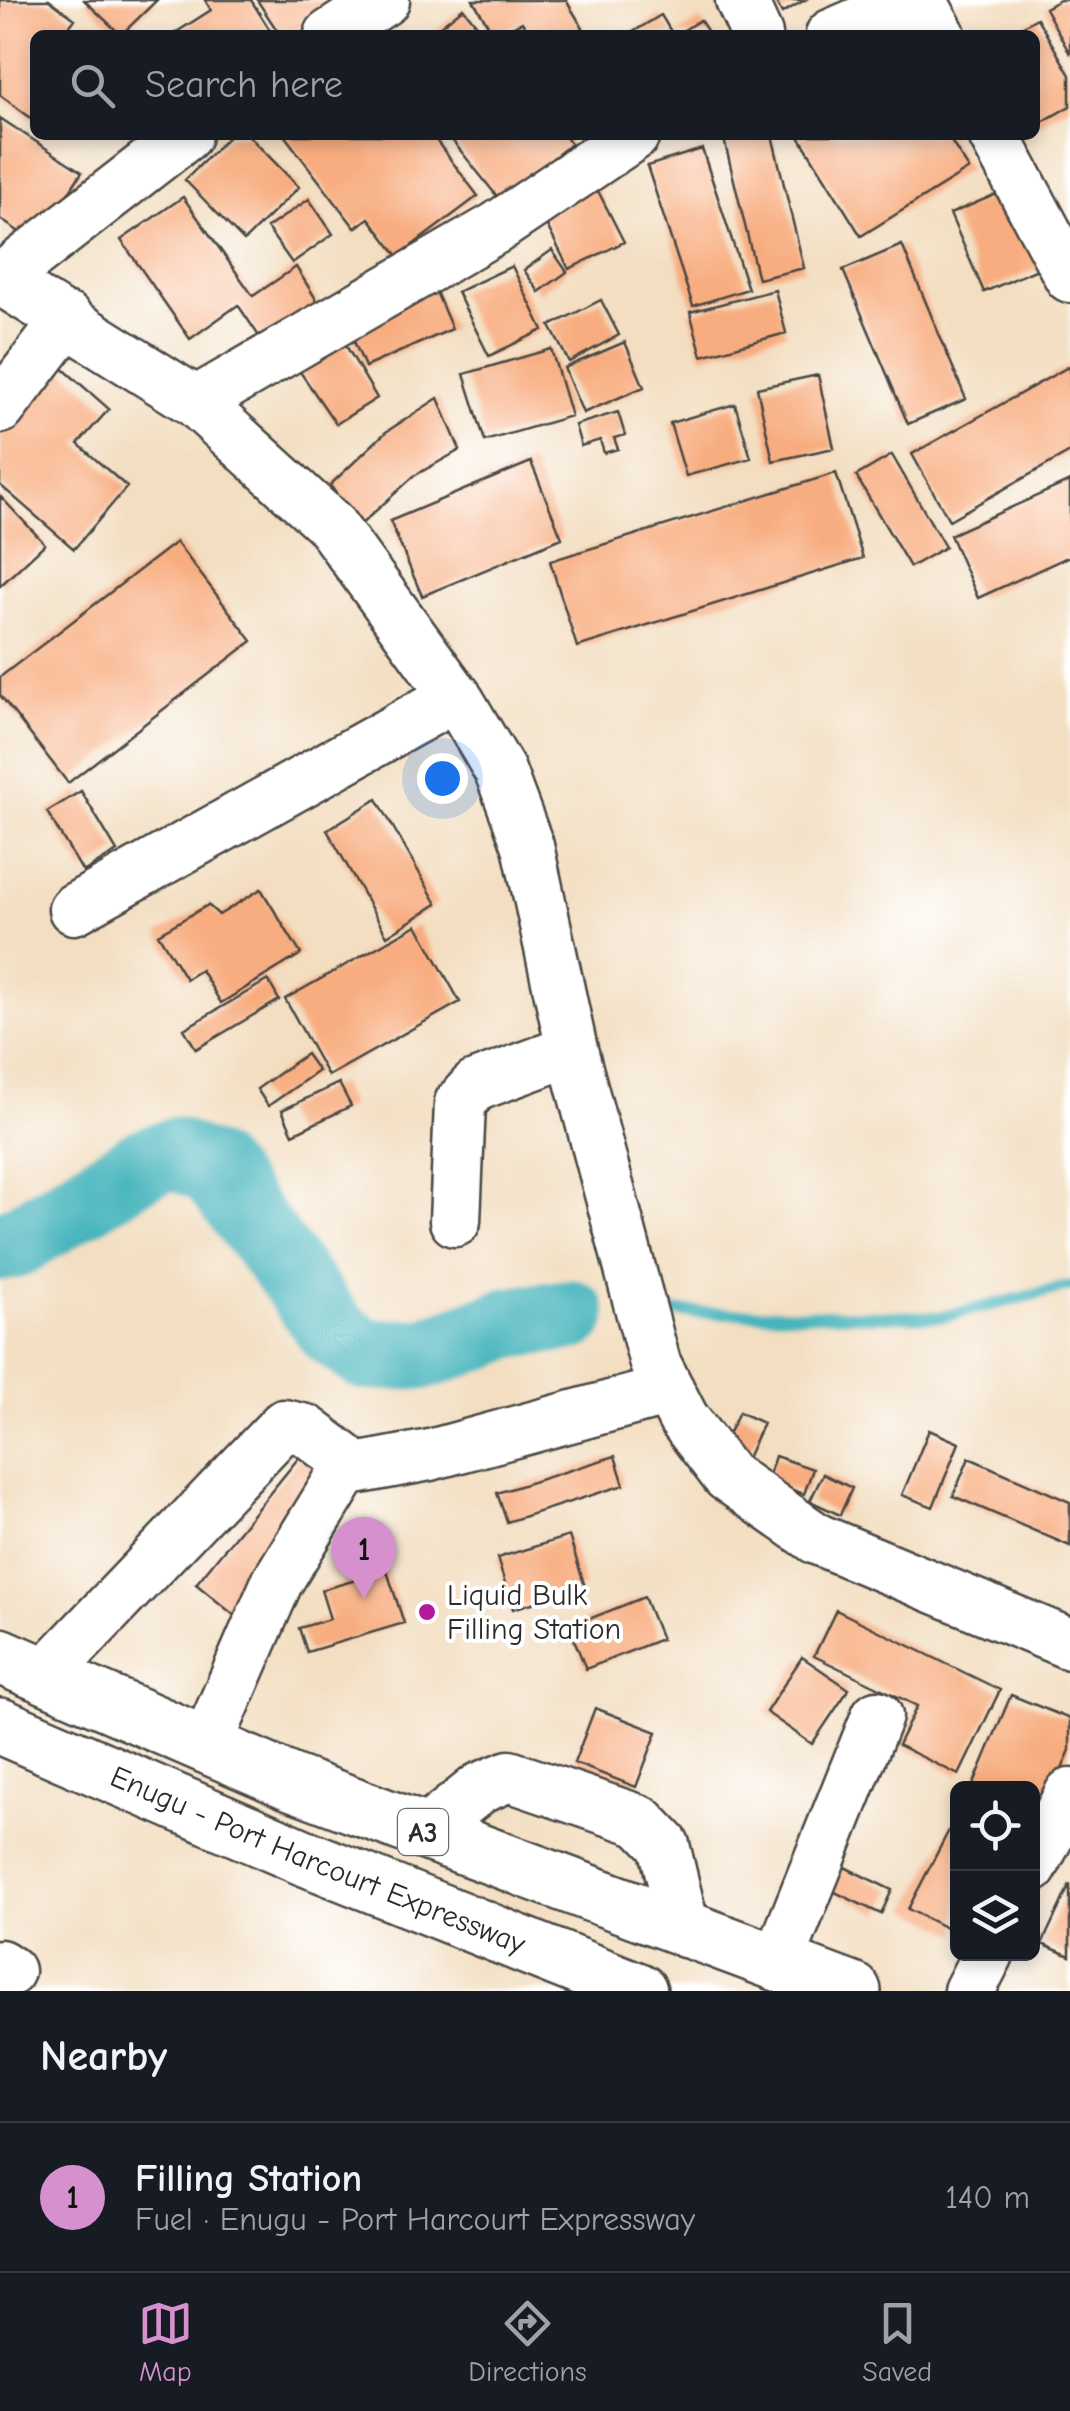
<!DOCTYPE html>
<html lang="en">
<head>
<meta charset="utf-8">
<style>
  :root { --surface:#171b24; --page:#20242c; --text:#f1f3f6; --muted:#9ea1a6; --line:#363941; --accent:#d690ce }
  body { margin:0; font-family:"Comic Neue",sans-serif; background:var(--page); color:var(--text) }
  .controls { position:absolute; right:30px; bottom:30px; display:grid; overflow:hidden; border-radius:15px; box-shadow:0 5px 15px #0003 }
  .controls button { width:90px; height:90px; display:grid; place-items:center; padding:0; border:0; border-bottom:2px solid var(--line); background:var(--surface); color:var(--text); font:50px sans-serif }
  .you { position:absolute; left:442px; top:778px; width:35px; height:35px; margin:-25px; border:8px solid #fff; border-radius:50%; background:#1a73e8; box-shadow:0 0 0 15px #1a73e833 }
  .badge { display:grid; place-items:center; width:65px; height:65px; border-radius:50%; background:var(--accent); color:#111; font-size:32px; font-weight:700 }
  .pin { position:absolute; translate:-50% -82px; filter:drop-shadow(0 2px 5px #0008) }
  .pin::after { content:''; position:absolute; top:52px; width:35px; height:30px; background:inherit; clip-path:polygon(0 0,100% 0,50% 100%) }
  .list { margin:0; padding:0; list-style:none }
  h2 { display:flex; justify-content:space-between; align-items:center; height:130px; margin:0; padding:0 40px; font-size:42px }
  h2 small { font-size:32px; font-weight:400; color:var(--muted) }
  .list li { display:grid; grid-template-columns:65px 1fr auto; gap:30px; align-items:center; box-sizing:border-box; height:150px; padding:0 40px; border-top:2px solid var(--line) }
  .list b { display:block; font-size:38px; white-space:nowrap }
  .list p { margin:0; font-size:32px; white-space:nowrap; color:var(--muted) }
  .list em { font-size:32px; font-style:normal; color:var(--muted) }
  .icon { flex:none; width:55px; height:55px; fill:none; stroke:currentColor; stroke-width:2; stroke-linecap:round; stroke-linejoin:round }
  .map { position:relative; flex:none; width:1070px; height:1991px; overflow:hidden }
  .search { position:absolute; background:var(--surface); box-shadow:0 5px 15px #0003; left:30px; right:30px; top:30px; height:110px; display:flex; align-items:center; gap:25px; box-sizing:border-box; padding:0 35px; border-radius:15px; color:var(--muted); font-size:38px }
  .sheet { height:280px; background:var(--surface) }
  nav { display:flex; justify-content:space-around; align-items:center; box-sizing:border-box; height:140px; border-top:2px solid var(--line); background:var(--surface); font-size:28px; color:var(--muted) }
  nav a { display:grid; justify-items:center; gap:5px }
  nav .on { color:var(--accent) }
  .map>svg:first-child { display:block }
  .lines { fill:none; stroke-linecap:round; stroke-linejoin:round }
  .stream { stroke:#44b4bc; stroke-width:12 }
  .river { stroke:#44b4bc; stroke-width:72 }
  .building { fill:#f8ad80 }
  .minor-casing { stroke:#494642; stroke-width:55 }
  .highway-casing { stroke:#494642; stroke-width:60 }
  .minor { stroke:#fff; stroke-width:50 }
  .highway { stroke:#fff; stroke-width:55 }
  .poi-dot { fill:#b5179e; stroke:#fff; stroke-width:4 }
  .labels { text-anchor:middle; stroke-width:8; stroke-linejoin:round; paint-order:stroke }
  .shield { fill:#fff; stroke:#6b6b6b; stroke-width:2.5 }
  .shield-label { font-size:28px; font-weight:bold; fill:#2b2b2b }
  .poi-label { font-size:30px; fill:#2b2b2b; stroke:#fff; text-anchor:start }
  .street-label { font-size:30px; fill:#2b2b2b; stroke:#fff }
</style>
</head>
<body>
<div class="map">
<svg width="1070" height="1991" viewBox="0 0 1070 1991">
  <rect width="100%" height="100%" fill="#fff"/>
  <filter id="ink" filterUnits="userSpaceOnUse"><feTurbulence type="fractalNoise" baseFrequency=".01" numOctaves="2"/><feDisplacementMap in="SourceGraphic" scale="20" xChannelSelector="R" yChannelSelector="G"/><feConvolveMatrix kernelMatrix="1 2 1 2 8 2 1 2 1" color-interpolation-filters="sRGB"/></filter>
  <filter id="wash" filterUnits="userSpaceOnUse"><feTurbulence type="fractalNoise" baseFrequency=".0048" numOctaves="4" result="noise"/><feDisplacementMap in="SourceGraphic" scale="40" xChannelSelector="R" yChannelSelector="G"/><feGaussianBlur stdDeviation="2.25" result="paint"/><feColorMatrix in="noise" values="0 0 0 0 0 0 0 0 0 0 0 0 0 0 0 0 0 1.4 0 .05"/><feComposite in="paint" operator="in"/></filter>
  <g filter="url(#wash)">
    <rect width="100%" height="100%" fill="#f3dec1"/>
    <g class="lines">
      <path class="stream" d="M 675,1312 L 942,1317 L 1070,1286"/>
      <path class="river" d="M 0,1245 L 14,1243 L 141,1165 L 174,1153 L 212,1170 L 333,1331 L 366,1355 L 425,1354 L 509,1323 L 571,1315"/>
    </g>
    <g id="blocks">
      <path class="building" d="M 0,0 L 49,0 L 75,19 L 63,35 L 35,35 L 35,121 L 0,95 Z
        M 84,0 L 157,0 L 121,35 Z
        M 205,0 L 251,0 L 273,35 L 172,35 L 211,10 Z
        M 257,0 L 353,0 L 299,35 L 280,35 Z
        M 473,0 L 566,0 L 587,35 L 530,35 L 522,22 L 494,35 Z
        M 775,0 L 805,0 L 782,13 Z
        M 1060,0 L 1070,0 L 1070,54 L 1045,8 Z
        M 463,8 L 485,35 L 429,35 Z
        M 661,15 L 673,35 L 628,35 Z
        M 1037,18 L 1070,75 L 1070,106 L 1035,126 L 1035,35 L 1008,35 Z
        M 700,20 L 710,35 L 676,35 Z
        M 0,118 L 82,172 L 36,243 L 0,219 Z
        M 230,135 L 248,135 L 299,187 L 244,241 L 185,180 Z
        M 284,135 L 432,135 L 478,196 L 398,256 L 369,218 L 355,228 Z
        M 448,135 L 564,135 L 571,144 L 500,200 Z
        M 723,135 L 772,135 L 804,268 L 758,279 Z
        M 798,135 L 947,135 L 969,169 L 861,236 Z
        M 702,149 L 748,289 L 693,306 L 647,166 Z
        M 592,179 L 624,242 L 569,269 L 537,206 Z
        M 1006,190 L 1040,268 L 984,292 L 950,214 Z
        M 183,197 L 253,296 L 296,267 L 321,307 L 265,345 L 238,305 L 190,339 L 121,240 Z
        M 309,199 L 333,234 L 292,263 L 267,228 Z
        M 902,245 L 966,399 L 908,424 L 843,270 Z
        M 552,250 L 567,272 L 539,292 L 524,270 Z
        M 512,266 L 543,330 L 489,356 L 457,292 Z
        M 434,287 L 452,329 L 365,367 L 347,325 Z
        M 775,290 L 786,333 L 702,356 L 690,312 Z
        M 601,300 L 619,335 L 569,362 L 550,326 Z
        M 338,332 L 377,398 L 336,424 L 294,363 Z
        M 625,342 L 644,387 L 583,413 L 564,368 Z
        M 551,349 L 571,416 L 485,441 L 464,374 Z
        M 60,366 L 109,409 L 78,444 L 127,487 L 74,549 L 0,485 L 0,436 Z
        M 1070,366 L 1070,452 L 949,520 L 912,454 Z
        M 818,375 L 834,448 L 773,461 L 757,388 Z
        M 438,398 L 460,450 L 414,476 L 359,526 L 330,485 L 386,432 Z
        M 735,404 L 751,458 L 686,476 L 670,423 Z
        M 618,412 L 625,435 L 614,438 L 618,449 L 604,453 L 600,440 L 581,446 L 575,425 Z
        M 892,455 L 945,547 L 910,567 L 856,476 Z
        M 531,462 L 562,538 L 422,596 L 390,521 Z
        M 836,473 L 863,558 L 577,647 L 550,561 Z
        M 1070,481 L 1070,556 L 978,598 L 950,535 Z
        M 0,496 L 45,544 L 0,586 Z
        M 176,542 L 252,641 L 68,783 L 0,695 L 0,677 Z
        M 81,791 L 117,851 L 83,872 L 47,812 Z
        M 377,799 L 437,904 L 387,936 L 327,830 Z
        M 261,889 L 301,954 L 221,1003 L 201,970 L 186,979 L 158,934 L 208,905 L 219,915 Z
        M 417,925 L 460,1002 L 328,1076 L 285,999 Z
        M 268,980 L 279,1000 L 196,1049 L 184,1029 Z
        M 306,1054 L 318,1071 L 268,1106 L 257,1089 Z
        M 339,1083 L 351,1106 L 293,1134 L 282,1110 Z
        M 739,1412 L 763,1423 L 747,1458 L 722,1447 Z
        M 929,1430 L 959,1443 L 933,1507 L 902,1495 Z
        M 305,1450 L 349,1486 L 240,1620 L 196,1584 Z
        M 615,1456 L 624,1485 L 507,1522 L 497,1493 Z
        M 775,1456 L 813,1469 L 804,1494 L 767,1481 Z
        M 969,1458 L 1070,1502 L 1070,1546 L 953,1496 Z
        M 823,1474 L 852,1488 L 840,1515 L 810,1501 Z
        M 569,1536 L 585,1587 L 513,1609 L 497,1558 Z
        M 387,1571 L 404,1623 L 307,1652 L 299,1628 L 330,1619 L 321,1590 Z
        M 644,1597 L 661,1639 L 586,1669 L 569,1627 Z
        M 836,1610 L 1000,1690 L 959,1775 L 898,1745 L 917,1706 L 814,1656 Z
        M 802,1657 L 849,1689 L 812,1744 L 766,1712 Z
        M 1011,1695 L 1070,1719 L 1070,1750 L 1038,1827 L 1032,1825 L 1032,1788 L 972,1788 Z
        M 595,1708 L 657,1732 L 636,1787 L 574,1763 Z
        M 958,1813 L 958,1934 L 908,1909 Z
        M 834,1862 L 892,1890 L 881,1914 L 822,1886 Z
        M 1070,1884 L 1070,1956 L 1042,1944 Z"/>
    </g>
  </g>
  <g filter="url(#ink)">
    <use href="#blocks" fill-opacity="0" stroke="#494642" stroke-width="2.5"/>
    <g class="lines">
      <defs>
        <path id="minor" d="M 741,0 L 757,35
          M 921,0 L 940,35
          M 330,35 L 384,0
          M 831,35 L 911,0
          M 994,135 L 1070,277
          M 0,279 L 196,402 L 330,524 L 460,703 L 500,771 L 528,846 L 572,1050 L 655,1363 L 683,1418 L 727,1476 L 817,1539 L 1070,1644
          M 1,279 L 186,135
          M 196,402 L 496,228 L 634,135
          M 0,408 L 68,319
          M 74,909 L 456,696
          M 455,1221 L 460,1103 L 475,1086 L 572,1050
          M 345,1471 L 430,1455 L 669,1390
          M 44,1676 L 284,1425 L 306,1430 L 343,1458 L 345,1471 L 277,1582 L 206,1746
          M 424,1833 L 480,1788 L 509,1776 L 641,1821 L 664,1845 L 685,1932
          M 1032,1867 L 1070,1794
          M 0,1965 L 9,1971
          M 777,1965 L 877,1716
          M 969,1991 L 988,1954"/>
        <g id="highway">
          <path d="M 0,1656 L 291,1782 L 853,1991"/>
          <path id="s1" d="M 0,1726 L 303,1857 L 639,1991"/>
        </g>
      </defs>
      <use href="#minor" class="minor-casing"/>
      <use href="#highway" class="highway-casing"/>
      <use href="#minor" class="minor"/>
      <use href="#highway" class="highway"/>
    </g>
  </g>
  <circle class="poi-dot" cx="427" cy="1612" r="10"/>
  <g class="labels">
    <rect class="shield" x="398" y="1809" width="50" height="46" rx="8"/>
    <g class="shield-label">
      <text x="423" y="1842">A3</text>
    </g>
    <g class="poi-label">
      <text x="447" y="1605">Liquid Bulk<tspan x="447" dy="34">Filling Station</tspan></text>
    </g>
    <g class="street-label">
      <text dy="10" stroke="none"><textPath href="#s1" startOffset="345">Enugu - Port Harcourt Expressway</textPath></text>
    </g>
  </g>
</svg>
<div class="controls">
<button><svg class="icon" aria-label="locate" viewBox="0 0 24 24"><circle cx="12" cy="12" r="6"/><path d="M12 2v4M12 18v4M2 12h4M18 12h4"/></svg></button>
<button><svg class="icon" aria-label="layers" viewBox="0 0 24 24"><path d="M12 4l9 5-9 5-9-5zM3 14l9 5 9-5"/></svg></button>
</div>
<div class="you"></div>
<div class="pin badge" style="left:364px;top:1599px">1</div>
<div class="search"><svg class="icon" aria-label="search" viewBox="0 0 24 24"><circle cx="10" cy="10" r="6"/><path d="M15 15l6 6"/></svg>Search here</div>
</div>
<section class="sheet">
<h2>Nearby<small></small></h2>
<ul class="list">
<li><span class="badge">1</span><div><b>Filling Station</b><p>Fuel · Enugu - Port Harcourt Expressway</p></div><em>140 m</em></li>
</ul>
</section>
<nav>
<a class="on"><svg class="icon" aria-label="map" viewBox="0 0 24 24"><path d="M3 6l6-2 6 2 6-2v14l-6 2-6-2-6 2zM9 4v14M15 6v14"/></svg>Map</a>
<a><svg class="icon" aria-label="directions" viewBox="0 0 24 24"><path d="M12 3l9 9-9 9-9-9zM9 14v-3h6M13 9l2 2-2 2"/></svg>Directions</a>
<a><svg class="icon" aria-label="saved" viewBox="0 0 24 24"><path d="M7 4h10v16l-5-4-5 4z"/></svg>Saved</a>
</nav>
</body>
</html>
